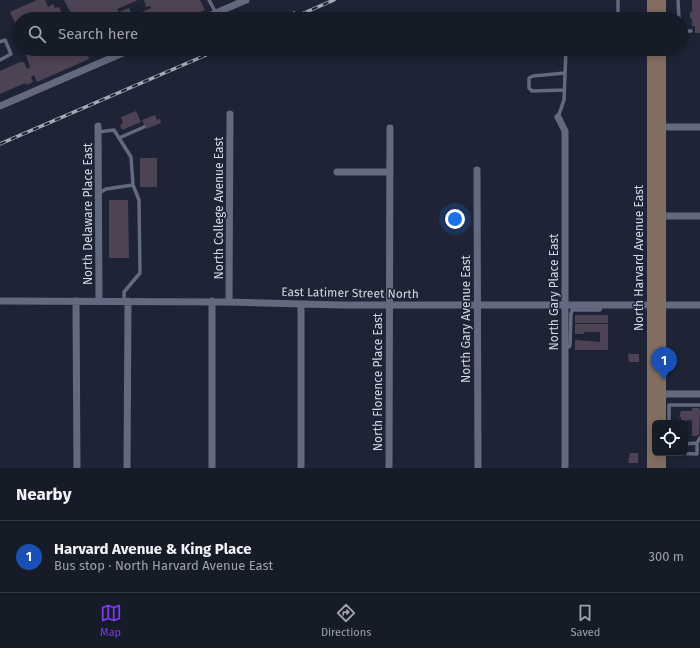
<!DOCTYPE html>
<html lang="en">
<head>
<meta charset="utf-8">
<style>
  :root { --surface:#161b28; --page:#1f2430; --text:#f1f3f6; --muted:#9ea1a8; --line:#353945; --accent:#7c3aed }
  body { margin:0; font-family:"Fira Sans",sans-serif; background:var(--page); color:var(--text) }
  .controls { position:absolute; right:12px; bottom:12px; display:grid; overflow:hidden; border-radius:6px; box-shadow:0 2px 10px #0003 }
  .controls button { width:36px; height:36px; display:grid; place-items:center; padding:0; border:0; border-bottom:1px solid var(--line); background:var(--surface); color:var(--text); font:20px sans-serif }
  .you { position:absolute; left:455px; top:219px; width:14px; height:14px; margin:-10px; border:3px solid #fff; border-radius:50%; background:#1a73e8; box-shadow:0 0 0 6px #1a73e833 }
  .badge { display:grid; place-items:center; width:26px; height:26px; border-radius:50%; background:var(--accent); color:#fff; font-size:13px; font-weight:700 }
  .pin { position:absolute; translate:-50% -33px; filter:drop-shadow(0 1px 2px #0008) }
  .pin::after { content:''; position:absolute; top:21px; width:14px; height:12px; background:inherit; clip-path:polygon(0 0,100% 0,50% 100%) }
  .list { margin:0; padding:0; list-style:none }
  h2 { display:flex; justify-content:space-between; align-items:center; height:52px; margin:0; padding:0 16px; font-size:17px }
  h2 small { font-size:13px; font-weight:400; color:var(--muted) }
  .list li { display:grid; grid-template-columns:26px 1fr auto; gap:12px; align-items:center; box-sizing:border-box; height:72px; padding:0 16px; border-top:1px solid var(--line) }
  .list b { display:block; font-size:15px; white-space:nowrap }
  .list p { margin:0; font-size:13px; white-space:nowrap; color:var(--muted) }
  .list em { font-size:13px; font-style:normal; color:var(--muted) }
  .icon { flex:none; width:22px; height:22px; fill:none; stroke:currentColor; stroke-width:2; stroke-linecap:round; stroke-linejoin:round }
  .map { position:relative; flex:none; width:700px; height:468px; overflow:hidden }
  .search { position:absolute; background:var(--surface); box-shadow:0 2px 10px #0003; left:12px; right:12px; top:12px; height:44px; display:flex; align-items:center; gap:10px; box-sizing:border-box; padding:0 14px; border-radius:22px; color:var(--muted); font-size:15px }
  .sheet { height:124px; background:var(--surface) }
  nav { display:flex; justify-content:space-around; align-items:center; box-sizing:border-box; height:56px; border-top:1px solid var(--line); background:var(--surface); font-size:11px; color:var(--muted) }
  nav a { display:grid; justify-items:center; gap:2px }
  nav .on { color:var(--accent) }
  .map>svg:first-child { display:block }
  .building { fill:#4e4355 }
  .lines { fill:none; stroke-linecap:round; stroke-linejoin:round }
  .lane { stroke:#636a7f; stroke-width:3.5 }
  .street { stroke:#636a7f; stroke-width:7 }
  .secondary { stroke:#836f62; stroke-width:10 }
  .rail-casing { stroke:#a6aab7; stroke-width:3.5 }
  .rail { stroke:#1e2435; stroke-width:2; stroke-dasharray:6; stroke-linecap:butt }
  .labels { text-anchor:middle; stroke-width:3; stroke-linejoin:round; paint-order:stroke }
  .street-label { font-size:12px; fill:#d4d8e4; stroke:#1e2435 }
</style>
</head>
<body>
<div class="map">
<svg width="700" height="468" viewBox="0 0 700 468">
  <rect width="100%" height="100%" fill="#1e2435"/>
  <path class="building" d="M 37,0 L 45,0 L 48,7 L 53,4 L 55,8 L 59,7 L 64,19 L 19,19 L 19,39 L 15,30 L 18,29 L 10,12 Z
    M 64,0 L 138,0 L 117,9 L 119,12 L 129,8 L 133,16 L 151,8 L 150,6 L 146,7 L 144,0 L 200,0 L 205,10 L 185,19 L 74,19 Z
    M 692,0 L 700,0 L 700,33 L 695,33 L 695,26 L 692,26 L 692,19 L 690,18 L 690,12 L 692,12 Z
    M 24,49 L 95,49 L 87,53 L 89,59 L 37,82 L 34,75 L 31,77 L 33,82 L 26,85 L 25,83 L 0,94 L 0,71 L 20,62 L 24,62 L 27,69 L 30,67 Z
    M 136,111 L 141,122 L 122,130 L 120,125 L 123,123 L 121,117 Z
    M 155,115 L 157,120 L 160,119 L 161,123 L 146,129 L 142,120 Z
    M 140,158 L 157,158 L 157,187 L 140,187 Z
    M 109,200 L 128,200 L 129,258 L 109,258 Z
    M 575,315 L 608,315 L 608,323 L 575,323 Z
    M 575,324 L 608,324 L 608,350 L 575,350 L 575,340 L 600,342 L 600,332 L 584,332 L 584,334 L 575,334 Z
    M 628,354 L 639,354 L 639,362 L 629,362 Z
    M 692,408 L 699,408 L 700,411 L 699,435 L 696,436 L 692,436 L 692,420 L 681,421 L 681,417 L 679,417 L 681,411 L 692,411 Z
    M 630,453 L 638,453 L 638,463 L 628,463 Z"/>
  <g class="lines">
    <path class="lane" d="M 209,0 L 216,13
      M 678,0 L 679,19
      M 618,19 L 618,0
      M 681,31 L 691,31
      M 0,42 L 5,40 L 11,54 L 0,60
      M 564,90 L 532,91 L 529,88 L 529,78 L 533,76 L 565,73
      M 558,117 L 564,100 L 566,49
      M 98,132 L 114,130 L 131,157 L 133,185 L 139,200 L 140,273 L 124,292 L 124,301
      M 119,138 L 144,127
      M 99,193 L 106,189 L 133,185
      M 573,310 L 600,310 L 601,305
      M 565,347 L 569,347 L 570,345 L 571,314 L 573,306
      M 669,423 L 669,405 L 700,405
      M 685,444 L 697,443
      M 670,453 L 697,454 L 697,443 L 700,438"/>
    <path class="street" d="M 202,19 L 246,0
      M 0,106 L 132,49
      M 558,117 L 565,131 L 565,468
      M 98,126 L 99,301
      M 656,127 L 700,127
      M 477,170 L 478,468
      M 337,172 L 390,172
      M 656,216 L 700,216
      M 0,301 L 229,302 L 342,305 L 700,305
      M 76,301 L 77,468
      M 229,302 L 230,114
      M 301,304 L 301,468
      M 656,394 L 700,394
      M 127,468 L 128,301
      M 212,468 L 212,301
      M 389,468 L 390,128"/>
    <path class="secondary" d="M 652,0 L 652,19
      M 661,0 L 661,19
      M 661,423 L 661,49
      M 652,468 L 652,49
      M 661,468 L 661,453"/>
    <defs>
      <path id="rail" d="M 281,19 L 294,13
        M 290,19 L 334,0
        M 0,144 L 220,49"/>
    </defs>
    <use href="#rail" class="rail-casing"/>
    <use href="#rail" class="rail"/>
  </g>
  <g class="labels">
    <g class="street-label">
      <text transform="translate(219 208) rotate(-90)" y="4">North College Avenue East</text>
      <text transform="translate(88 214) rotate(-90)" y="4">North Delaware Place East</text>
      <text transform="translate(639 258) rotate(-90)" y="4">North Harvard Avenue East</text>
      <text transform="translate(554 292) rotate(-90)" y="4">North Gary Place East</text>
      <text transform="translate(350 293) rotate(1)" y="4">East Latimer Street North</text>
      <text transform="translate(466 319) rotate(-90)" y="4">North Gary Avenue East</text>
      <text transform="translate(378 382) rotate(-90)" y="4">North Florence Place East</text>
    </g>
  </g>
</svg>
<div class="controls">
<button><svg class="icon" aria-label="locate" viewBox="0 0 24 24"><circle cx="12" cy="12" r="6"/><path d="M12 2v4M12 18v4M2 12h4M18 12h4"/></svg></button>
</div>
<div class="you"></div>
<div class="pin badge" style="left:664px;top:380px;background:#1a4fb4">1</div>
<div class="search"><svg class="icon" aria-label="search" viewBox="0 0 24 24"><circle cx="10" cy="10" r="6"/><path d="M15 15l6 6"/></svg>Search here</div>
</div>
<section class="sheet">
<h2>Nearby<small></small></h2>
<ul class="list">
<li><span class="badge" style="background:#1a4fb4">1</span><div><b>Harvard Avenue &amp; King Place</b><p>Bus stop · North Harvard Avenue East</p></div><em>300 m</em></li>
</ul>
</section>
<nav>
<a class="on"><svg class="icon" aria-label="map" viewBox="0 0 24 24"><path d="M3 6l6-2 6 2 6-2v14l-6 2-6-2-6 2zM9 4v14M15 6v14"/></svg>Map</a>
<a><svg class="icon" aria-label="directions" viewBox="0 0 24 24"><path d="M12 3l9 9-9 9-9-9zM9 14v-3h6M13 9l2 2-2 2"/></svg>Directions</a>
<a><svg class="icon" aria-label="saved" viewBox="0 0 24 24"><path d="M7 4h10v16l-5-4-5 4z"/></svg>Saved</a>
</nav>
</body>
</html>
